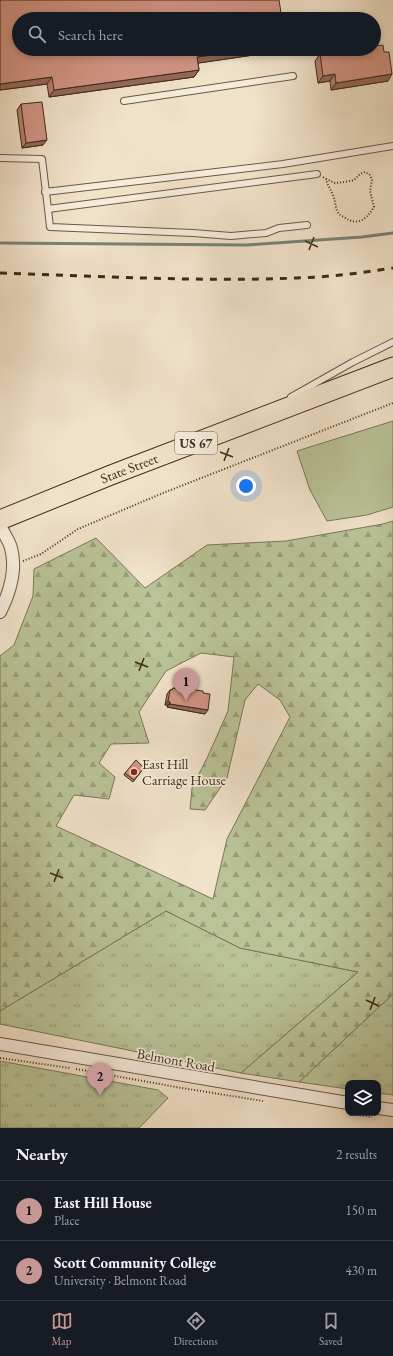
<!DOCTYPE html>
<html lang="en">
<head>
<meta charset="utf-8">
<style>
  :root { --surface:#171b24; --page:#242831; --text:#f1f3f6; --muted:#9ea1a6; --line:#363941; --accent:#c59692 }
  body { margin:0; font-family:"EB Garamond",serif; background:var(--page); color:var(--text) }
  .controls { position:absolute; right:12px; bottom:12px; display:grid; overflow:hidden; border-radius:8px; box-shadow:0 2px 6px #0003 }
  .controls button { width:36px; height:36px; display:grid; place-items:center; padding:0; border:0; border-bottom:1px solid var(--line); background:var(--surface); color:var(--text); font:20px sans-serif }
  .you { position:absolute; left:246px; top:486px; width:14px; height:14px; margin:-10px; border:3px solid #fff; border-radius:50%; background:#1a73e8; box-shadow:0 0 0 6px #1a73e833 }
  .badge { display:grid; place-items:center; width:26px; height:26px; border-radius:50%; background:var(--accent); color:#111; font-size:13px; font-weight:700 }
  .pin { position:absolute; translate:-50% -33px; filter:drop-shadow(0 1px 2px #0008) }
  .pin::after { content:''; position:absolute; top:21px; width:14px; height:12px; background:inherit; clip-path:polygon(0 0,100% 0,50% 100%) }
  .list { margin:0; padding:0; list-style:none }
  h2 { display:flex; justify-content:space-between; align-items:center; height:52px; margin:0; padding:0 16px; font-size:17px }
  h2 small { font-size:13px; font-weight:400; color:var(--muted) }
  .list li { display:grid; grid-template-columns:26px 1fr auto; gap:12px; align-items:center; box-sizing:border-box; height:60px; padding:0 16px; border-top:1px solid var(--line) }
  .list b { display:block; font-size:15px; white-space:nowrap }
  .list p { margin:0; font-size:13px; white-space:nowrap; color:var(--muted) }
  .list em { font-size:13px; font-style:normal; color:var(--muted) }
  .icon { flex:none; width:22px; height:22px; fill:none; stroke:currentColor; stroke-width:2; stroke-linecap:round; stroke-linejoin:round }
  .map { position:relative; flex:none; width:393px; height:1128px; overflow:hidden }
  .search { position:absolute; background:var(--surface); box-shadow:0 2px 6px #0003; left:12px; right:12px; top:12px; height:44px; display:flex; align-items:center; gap:10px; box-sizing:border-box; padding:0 14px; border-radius:22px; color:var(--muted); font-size:15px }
  .sheet { height:172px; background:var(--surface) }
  nav { display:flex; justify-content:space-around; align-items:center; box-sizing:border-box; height:56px; border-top:1px solid var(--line); background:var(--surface); font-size:11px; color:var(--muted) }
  nav a { display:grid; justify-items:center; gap:2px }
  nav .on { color:var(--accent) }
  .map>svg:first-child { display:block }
  .grass { fill:url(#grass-tufts); stroke:#7c7756 }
  .forest { fill:url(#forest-firs); stroke:#7c7756; fill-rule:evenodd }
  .park { fill:#b9c397; stroke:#7c7756 }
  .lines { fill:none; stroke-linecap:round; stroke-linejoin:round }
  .stream { stroke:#768375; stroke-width:3 }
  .lane-casing { stroke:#6b5942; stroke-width:8 }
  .street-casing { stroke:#6b5942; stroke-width:14 }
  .primary-casing { stroke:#3e2b14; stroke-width:21 }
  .path { stroke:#3e2b14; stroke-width:2; stroke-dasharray:1 2; stroke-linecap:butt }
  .lane { stroke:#f6ecdd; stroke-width:6 }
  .street { stroke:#f6ecdd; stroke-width:12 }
  .primary { stroke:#f1e2ca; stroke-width:19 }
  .rail { stroke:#3e2b14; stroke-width:3; stroke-dasharray:7 7; stroke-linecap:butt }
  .wall { fill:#b57f72; stroke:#3e2b14 }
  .shaded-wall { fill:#93685c; stroke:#3e2b14 }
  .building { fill:#d29484; stroke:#3e2b14 }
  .ticks { fill:none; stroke:#3e2b14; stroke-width:1.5 }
  .poi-dot { fill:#8f2418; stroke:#f6ecdd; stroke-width:1.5 }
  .labels { text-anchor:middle; stroke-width:3.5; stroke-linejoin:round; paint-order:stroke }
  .shield { fill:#f6ecdd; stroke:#756550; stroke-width:1 }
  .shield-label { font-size:13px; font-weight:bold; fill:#3e2b14 }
  .street-label { font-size:14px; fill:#3e2b14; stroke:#f6ecdd }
  .poi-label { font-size:14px; fill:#3e2b14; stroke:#f6ecdd; text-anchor:start }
</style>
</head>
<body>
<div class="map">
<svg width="393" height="1128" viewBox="0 0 393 1128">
  <defs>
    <pattern id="grass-tufts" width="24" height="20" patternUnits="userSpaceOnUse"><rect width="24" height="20" fill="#b9c397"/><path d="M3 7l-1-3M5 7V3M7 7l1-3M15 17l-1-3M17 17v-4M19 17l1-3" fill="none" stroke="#989f7a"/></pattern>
    <pattern id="forest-firs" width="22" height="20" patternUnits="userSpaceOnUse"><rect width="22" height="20" fill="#b9c397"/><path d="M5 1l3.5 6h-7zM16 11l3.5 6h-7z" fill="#989f7a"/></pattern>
  </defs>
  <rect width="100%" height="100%" fill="#f1e2ca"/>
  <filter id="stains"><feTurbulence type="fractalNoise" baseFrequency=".005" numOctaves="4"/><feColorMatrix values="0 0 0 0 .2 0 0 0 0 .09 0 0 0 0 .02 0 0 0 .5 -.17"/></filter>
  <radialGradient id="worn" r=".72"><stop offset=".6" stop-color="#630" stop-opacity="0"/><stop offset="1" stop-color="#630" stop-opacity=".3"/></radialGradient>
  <path class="grass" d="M 166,911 L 240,948 L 358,972 L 241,1073 L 0,1024 L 0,1011 Z
    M 393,994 L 393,1095 L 378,1093 L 378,1083 L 348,1083 L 348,1089 L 299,1082 Z
    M 0,1061 L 158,1090 L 168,1098 L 139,1128 L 0,1128 Z"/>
  <path class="forest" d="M 393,521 L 393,994 L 299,1082 L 241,1073 L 358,972 L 240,948 L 166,911 L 0,1011 L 0,656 L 14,645 L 33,596 L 34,569 L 96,538 L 145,588 L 207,545 L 286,541 L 383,524 ZM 201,653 L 234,657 L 228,711 L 208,756 L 192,788 L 190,809 L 205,810 L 227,778 L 245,700 L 258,684 L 280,700 L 290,717 L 227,839 L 213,899 L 56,826 L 74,795 L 109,799 L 115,777 L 99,763 L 111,744 L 149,743 L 139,712 L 166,671 Z"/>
  <path class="park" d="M 393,421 L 393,507 L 367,515 L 327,521 L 310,490 L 297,451 Z"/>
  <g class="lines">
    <path class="stream" d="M 0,243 L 247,245 L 362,237 L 393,233"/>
    <defs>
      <path id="lane" d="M 124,101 L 293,76
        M 0,158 L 42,159 L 48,209 L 317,174
        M 45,192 L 283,164 L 393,146
        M 48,209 L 50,227 L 193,233 L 231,236 L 266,233 L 279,228 L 307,225
        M 291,397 L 353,362 L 393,342"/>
      <path id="street" d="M 0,525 C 3,533 9,540 11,548 C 17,570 10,592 0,612
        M 0,1044 L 348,1103
        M 378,1108 L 393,1110"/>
      <g id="primary">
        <path id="s1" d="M 0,520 L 111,475 L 393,367"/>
      </g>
    </defs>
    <use href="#lane" class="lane-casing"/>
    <use href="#street" class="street-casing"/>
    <use href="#primary" class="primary-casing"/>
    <path class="path" d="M 323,177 L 326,179 C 327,184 330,188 332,193 C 335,198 335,205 337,211 C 339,214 341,216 344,217 C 357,227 367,219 374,207 L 370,191 L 372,180 L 370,175 L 365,172 L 360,174 L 354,180 L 345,182 L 335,183 L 326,179
      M 23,561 L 41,554 L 78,529 L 163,493 L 393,403
      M 0,1058 L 70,1068
      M 76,1069 L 182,1088 L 263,1101
      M 351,1114 L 372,1117"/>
    <use href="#lane" class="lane"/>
    <use href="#street" class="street"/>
    <use href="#primary" class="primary"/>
    <path class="rail" d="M 0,273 C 99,276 198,282 297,278 C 329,277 361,273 393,268"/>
  </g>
  <path class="wall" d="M 0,0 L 281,51 L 198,63 L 199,70 L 194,77 L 49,97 L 47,84 L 0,90 Z
    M 327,49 L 331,49 L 388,81 L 331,90 L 330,81 L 318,83 L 315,61 L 320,54 L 325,53 L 325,51 Z
    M 21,104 L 43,145 L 22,148 L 17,110 Z
    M 173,688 L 187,690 L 188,689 L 205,714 L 167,707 L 168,705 L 165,705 L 167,694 L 170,690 L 171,690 Z
    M 144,768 L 133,782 L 124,775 L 125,773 Z"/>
  <path class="shaded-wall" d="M 251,49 L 282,49 L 281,51 L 192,64 L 197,57 Z
    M 199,70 L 194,77 L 49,97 L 54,90 Z
    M 335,74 L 330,81 L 318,83 L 323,76 Z
    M 392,74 L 388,81 L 331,90 L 336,83 Z
    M 52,77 L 47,84 L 0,90 L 0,84 Z
    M 47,140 L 43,145 L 22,148 L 26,143 Z
    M 168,701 L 170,702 L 168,705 L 165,705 Z
    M 170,704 L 208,710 L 205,714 L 167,707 Z"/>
  <path class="building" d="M 0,0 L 279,0 L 282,19 L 19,19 L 19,49 L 251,49 L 197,57 L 199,70 L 54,90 L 52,77 L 0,84 Z
    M 383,45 L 384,52 L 389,52 L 392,74 L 336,83 L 335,74 L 323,76 L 320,54 L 331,52 L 331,49 L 374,49 L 374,46 Z
    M 42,102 L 47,140 L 26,143 L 21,104 Z
    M 173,688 L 188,690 L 188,689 L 203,691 L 203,693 L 210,694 L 208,710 L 170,704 L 170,702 L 168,701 L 170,690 L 172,690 Z
    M 136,760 L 144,768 L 134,780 L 125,773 Z"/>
  <path class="ticks" d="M 305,241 L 318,247M 309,250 L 314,237M 220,452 L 233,457M 224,461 L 229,448M 135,662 L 148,667M 139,671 L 144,658M 50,873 L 63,878M 54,882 L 59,869M 366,1000 L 379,1006M 370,1010 L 375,997"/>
  <circle class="poi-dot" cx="134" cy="772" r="4"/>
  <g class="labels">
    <rect class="shield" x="175" y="432" width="42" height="22" rx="3"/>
    <g class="shield-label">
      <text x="196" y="448">US 67</text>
    </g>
    <g class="street-label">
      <text dy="5" stroke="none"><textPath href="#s1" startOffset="139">State Street</textPath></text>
      <text transform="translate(176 1060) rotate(10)" y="5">Belmont Road</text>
    </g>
    <g class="poi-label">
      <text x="142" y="769">East Hill<tspan x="142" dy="16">Carriage House</tspan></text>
    </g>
  </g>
  <rect width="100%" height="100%" filter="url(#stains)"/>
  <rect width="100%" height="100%" fill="url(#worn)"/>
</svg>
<div class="controls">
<button><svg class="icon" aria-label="layers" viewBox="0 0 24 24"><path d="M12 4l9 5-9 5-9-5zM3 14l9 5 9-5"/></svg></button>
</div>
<div class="you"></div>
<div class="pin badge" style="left:186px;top:701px">1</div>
<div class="pin badge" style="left:100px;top:1096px">2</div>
<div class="search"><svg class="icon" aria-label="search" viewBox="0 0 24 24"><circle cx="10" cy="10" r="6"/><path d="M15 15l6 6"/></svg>Search here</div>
</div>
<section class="sheet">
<h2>Nearby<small>2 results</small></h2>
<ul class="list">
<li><span class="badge">1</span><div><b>East Hill House</b><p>Place</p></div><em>150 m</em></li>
<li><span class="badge">2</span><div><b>Scott Community College</b><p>University · Belmont Road</p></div><em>430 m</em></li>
</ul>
</section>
<nav>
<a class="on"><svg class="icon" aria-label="map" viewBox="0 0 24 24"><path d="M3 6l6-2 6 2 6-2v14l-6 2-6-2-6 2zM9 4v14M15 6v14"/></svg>Map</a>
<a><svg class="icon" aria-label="directions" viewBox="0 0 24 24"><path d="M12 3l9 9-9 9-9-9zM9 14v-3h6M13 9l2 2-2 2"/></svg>Directions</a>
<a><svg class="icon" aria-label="saved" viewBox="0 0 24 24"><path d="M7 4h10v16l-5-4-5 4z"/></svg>Saved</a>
</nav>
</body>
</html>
